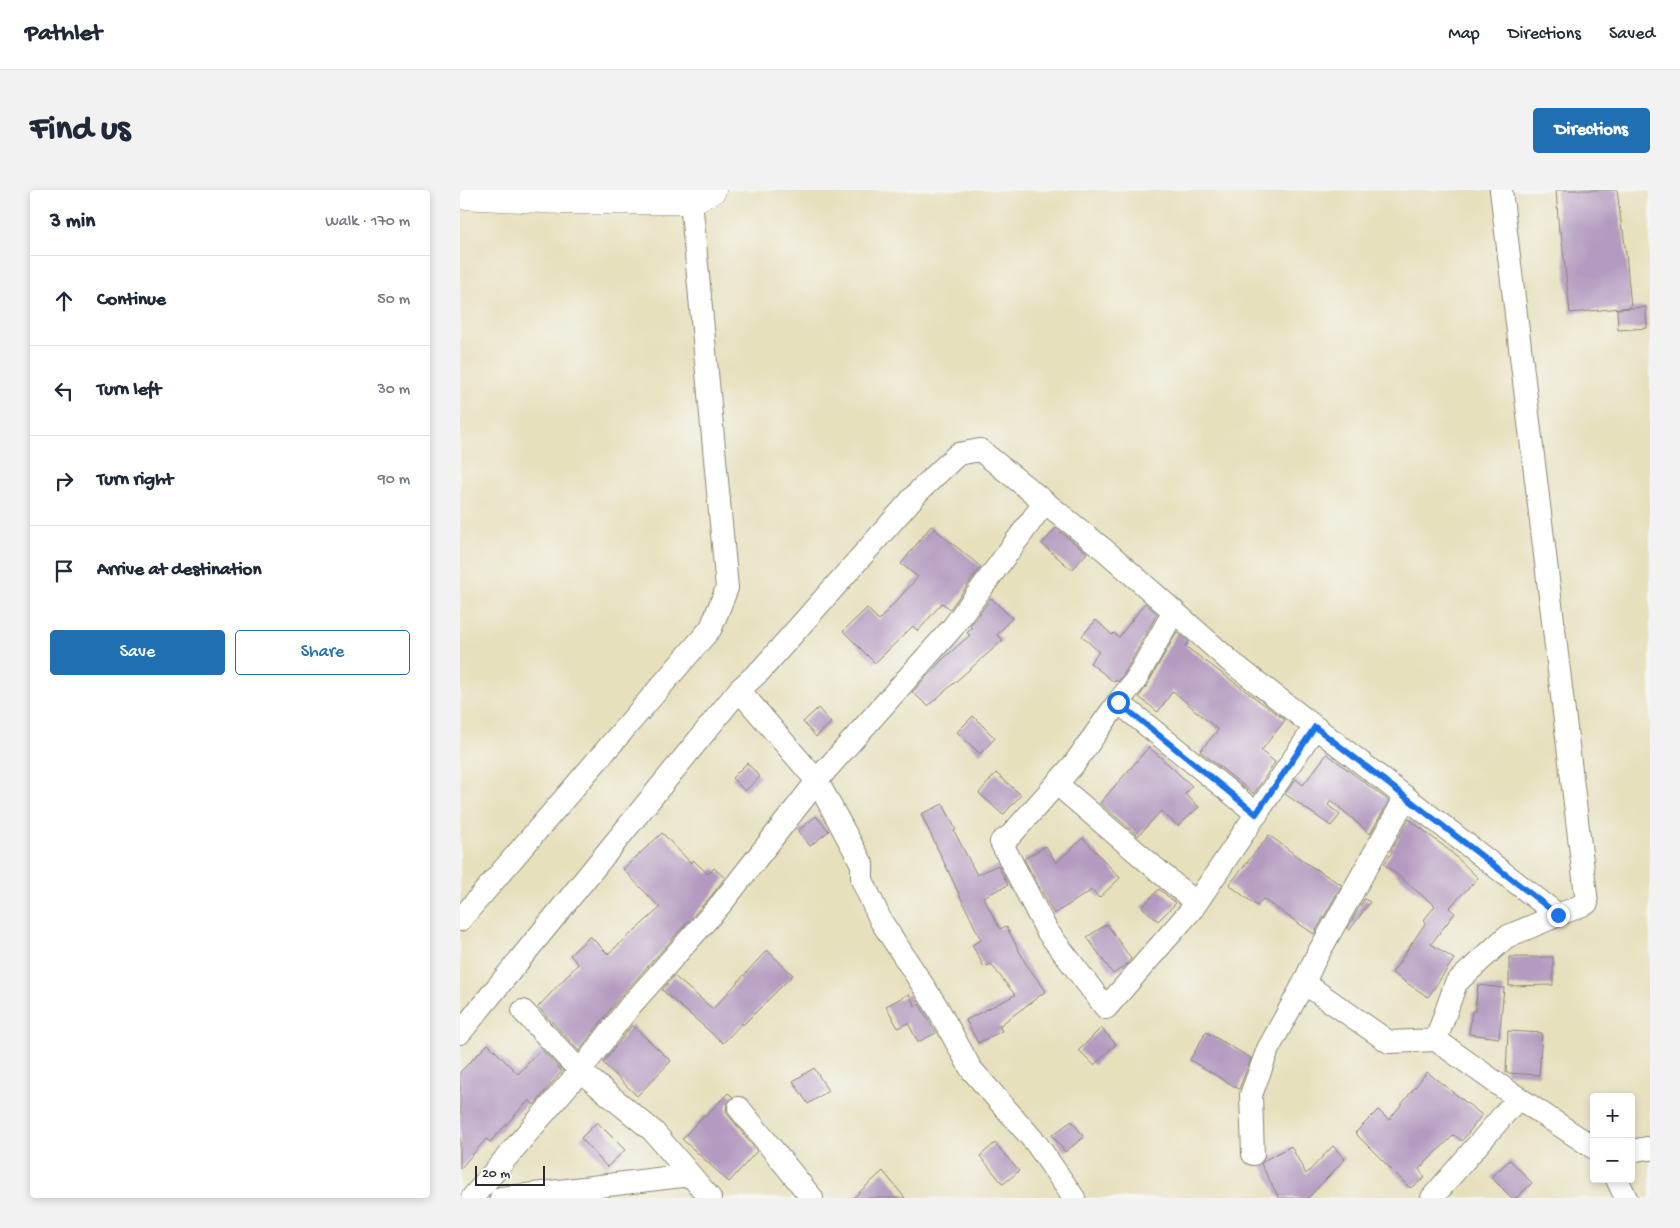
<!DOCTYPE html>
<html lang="en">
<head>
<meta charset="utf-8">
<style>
  :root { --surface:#fff; --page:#f2f2f3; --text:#1f2937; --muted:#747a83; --line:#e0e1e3; --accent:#1f6fb2 }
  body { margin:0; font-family:"Gochi Hand",sans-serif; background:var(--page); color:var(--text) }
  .controls { position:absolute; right:15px; bottom:15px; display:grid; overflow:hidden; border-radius:5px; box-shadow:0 2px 8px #0003 }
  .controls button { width:45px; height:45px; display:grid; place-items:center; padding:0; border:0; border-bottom:1px solid var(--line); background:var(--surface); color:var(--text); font:25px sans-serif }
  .scale { position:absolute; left:15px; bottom:12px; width:70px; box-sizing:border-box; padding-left:5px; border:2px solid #2b2b2b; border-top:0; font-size:14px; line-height:18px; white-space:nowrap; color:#2b2b2b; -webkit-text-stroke:4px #f6f6f2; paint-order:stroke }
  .stop { position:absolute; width:15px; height:15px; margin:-11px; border:4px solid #1a73e8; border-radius:50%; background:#fff }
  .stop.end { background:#1a73e8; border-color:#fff; box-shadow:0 1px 5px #0008 }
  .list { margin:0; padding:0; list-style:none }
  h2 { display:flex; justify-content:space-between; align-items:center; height:65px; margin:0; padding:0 20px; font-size:21px }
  h2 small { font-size:16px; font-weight:400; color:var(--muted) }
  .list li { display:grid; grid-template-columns:32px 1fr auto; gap:15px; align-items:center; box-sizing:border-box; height:90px; padding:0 20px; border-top:1px solid var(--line) }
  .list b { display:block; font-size:19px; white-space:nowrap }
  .list em { font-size:16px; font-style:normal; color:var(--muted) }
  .actions { display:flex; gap:10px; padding:15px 20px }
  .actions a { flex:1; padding:11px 0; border:1px solid var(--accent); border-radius:5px; text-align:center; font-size:18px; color:var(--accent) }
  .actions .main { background:var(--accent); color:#fff }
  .icon { flex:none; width:28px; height:28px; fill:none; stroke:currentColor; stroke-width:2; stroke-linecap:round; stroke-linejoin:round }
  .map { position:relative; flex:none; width:1190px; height:1008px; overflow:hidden; border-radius:5px }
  header { display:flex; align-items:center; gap:30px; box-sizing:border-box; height:70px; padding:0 25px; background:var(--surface); border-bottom:1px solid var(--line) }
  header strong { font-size:24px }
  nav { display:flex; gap:28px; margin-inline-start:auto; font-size:18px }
  .intro { display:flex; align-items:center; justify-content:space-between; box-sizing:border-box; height:120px; padding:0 30px }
  h1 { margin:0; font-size:35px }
  .button { padding:12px 22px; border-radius:5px; background:var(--accent); color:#fff; font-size:18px; font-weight:700 }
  main { display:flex; gap:30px; padding:0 30px }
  aside { flex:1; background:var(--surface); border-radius:5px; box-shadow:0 2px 8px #0003 }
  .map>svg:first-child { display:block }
  .building { fill:#b49ac0 }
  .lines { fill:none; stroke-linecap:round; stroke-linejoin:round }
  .street-casing { stroke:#898674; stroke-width:24 }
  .secondary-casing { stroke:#898674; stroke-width:29 }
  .street { stroke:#fff; stroke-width:22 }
  .secondary { stroke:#fff; stroke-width:28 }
  .route { stroke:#1a73e8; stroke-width:6 }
</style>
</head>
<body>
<header>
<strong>Pathlet</strong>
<nav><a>Map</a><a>Directions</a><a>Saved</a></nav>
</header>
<div class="intro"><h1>Find us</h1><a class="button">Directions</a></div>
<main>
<aside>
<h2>3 min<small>Walk · 170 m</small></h2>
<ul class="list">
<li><svg class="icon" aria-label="ahead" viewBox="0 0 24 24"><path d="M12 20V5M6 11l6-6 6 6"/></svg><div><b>Continue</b></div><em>50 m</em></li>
<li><svg class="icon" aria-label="left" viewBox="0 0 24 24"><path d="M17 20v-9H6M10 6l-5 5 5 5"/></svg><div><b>Turn left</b></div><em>30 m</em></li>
<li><svg class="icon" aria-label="right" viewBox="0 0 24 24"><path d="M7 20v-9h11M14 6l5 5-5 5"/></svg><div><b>Turn right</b></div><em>90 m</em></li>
<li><svg class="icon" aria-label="arrive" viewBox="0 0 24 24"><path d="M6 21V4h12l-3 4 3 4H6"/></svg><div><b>Arrive at destination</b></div></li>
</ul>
<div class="actions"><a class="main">Save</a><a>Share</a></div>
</aside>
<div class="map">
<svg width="1190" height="1008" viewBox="0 0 1190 1008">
  <rect width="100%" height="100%" fill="#f6f6f2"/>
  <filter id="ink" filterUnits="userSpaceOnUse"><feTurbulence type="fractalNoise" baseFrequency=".02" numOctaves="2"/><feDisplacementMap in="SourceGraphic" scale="10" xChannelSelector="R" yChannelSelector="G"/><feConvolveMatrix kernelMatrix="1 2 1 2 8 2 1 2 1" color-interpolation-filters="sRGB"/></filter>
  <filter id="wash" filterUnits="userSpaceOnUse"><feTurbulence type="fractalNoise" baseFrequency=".0096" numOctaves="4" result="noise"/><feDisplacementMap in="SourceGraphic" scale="20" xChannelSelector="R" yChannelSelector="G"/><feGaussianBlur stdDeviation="1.12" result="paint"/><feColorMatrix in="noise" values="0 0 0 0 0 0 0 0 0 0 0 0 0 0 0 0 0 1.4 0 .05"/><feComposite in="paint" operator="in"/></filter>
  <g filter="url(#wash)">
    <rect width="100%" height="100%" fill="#e7e0bd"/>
    <g id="blocks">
      <path class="building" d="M 1096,0 L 1157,0 L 1162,40 L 1163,40 L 1166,64 L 1171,117 L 1110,123 L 1101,42 L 1099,42 Z
        M 1186,117 L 1187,138 L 1158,140 L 1157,119 Z
        M 471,336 L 521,377 L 490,419 L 482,413 L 458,441 L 453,436 L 415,473 L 383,441 L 407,418 L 419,430 L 458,387 L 441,374 Z
        M 596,338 L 627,363 L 612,380 L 582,354 Z
        M 531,408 L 552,428 L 537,445 L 543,450 L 468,516 L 452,502 L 483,469 L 510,445 L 507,443 L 512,438 L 510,436 Z
        M 685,413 L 697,424 L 664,484 L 658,492 L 656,490 L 654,492 L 630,473 L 639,462 L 622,446 L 636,430 L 652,445 L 654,443 L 659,447 Z
        M 717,442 L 729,452 L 725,456 L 825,530 L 801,561 L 815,572 L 794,604 L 740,561 L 758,540 L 713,501 L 698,522 L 679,507 L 686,497 Z
        M 358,518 L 371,533 L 356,547 L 343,532 Z
        M 513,526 L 535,548 L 520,564 L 497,542 Z
        M 689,557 L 732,596 L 725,604 L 739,617 L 718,636 L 701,621 L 678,646 L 640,613 Z
        M 867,564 L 929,611 L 910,644 L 871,610 L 868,615 L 880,625 L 871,636 L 825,604 L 836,589 L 843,595 Z
        M 287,573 L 300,587 L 285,601 L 272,588 Z
        M 536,583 L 561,605 L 543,625 L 519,603 Z
        M 483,614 L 496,640 L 494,641 L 517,685 L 538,675 L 548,695 L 523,707 L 540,739 L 546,736 L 566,774 L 586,801 L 539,836 L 542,841 L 518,853 L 506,830 L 555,805 L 531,774 L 524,777 L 512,755 L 521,750 L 461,624 Z
        M 356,626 L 369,641 L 350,656 L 338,641 Z
        M 949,629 L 990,661 L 1018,688 L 989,718 L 995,723 L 971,754 L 994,769 L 968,807 L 932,783 L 966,732 L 964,730 L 975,716 L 924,674 L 932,662 L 931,661 Z
        M 202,643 L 231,673 L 233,670 L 248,684 L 254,678 L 265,688 L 251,706 L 160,807 L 119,861 L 78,817 L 118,774 L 110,765 L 130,746 L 148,764 L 200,718 L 163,679 Z
        M 809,645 L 846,673 L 882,695 L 854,744 L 803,709 L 797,716 L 769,695 Z
        M 623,648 L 660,688 L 639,708 L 632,700 L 594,724 L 564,669 L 586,656 L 596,673 Z
        M 699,699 L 716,713 L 698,731 L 682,717 Z
        M 904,709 L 910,712 L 889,741 L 887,739 Z
        M 647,734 L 671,769 L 666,775 L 653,784 L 627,747 Z
        M 307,760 L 333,785 L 283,835 L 282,833 L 263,853 L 202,800 L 214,786 L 253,819 Z
        M 1049,767 L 1093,767 L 1093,795 L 1049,796 Z
        M 1018,795 L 1044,798 L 1039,848 L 1009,844 L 1012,821 L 1015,821 Z
        M 449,804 L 455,816 L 459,814 L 476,843 L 458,852 L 448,833 L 438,838 L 426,816 Z
        M 172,835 L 211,871 L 177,906 L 143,873 Z
        M 641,838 L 656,854 L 634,875 L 619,860 Z
        M 1048,841 L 1082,843 L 1079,885 L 1046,883 Z
        M 746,842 L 791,868 L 779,899 L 730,870 Z
        M 28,854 L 58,884 L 81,859 L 102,881 L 74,915 L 69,910 L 30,952 L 26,949 L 0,979 L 0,882 Z
        M 354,878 L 368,901 L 348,914 L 333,891 Z
        M 967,882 L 1022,925 L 1002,951 L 994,945 L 959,979 L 965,988 L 950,998 L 895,943 L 918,920 L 929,930 Z
        M 268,903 L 273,907 L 267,914 L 266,921 L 269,926 L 297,961 L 269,992 L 222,949 L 244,925 L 246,926 Z
        M 612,931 L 624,947 L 605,962 L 592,945 Z
        M 137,932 L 165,960 L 147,977 L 121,948 Z
        M 535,953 L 559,981 L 543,994 L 520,966 Z
        M 831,956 L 846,984 L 873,956 L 885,969 L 848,1008 L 819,1008 L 801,974 L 805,970 Z
        M 1050,970 L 1072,993 L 1056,1008 L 1052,1008 L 1031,987 Z
        M 423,981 L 445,1008 L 393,1008 L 405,997 Z"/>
    </g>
  </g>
  <g filter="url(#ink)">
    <use href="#blocks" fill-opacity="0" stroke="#898674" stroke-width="1"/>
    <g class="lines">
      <defs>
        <path id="street" d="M 1041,0 L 1127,713 L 1046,747 L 996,793 L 976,850 L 1042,897 L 1134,958
          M 714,421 L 675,491 L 658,512 L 614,574 L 551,645 L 541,652 L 587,741 L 646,818 L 733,718 L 855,537
          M 279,500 L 357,591 L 402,674 L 402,690 L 421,731 L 477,817 L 511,879 L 576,953 L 614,1008
          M 658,512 L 797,624
          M 597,594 L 736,713
          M 0,730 L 251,438 L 267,398 L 231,10 L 227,0
          M 844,793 L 929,852 L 976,850
          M 63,821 L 120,881 L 193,941 L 250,1008
          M 0,843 L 279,500 L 301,480 L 460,300 L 498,264 L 520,260 L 647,362 L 771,472 L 1098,725
          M 279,918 L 352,1008
          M 1171,961 L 1187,958 L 1190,959
          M 793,964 L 791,905 L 808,859 L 844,793 L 855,769 L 946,607
          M 1157,989 L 1166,1008
          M 12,1008 L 120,881 L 170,816 L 261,714 L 365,581 L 493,437 L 585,312
          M 41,1008 L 230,985
          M 972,1008 L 1058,908"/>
        <path id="secondary" d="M 0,5 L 102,10 L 231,10 L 252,0"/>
      </defs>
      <use href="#street" class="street-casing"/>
      <use href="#secondary" class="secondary-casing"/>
      <use href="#street" class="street"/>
      <use href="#secondary" class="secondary"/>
    </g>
  </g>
  <g class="lines" filter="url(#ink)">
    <path class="route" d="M 658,512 L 796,624 L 855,537 L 1098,725"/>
  </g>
</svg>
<div class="controls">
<button>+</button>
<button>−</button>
</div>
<div class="scale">20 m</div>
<div class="stop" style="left:658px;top:512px"></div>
<div class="stop end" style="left:1098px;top:725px"></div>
</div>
</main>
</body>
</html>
